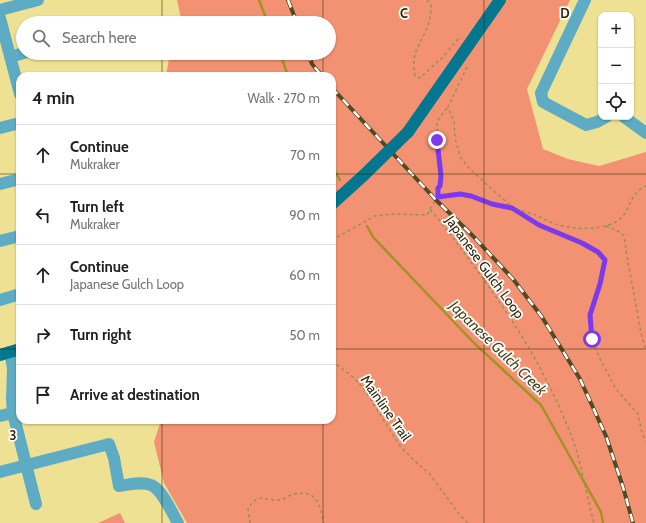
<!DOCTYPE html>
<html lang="en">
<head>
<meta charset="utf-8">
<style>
  :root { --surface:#fff; --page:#f6f6f6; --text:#222; --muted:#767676; --line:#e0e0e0 }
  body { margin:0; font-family:Cabin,sans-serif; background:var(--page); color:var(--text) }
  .controls { position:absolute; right:12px; top:12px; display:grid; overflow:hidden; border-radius:8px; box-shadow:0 1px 3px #0004 }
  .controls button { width:36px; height:36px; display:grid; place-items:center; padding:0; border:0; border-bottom:1px solid var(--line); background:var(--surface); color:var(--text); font:20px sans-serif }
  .stop { position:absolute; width:12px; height:12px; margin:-9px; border:3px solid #7c3aed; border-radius:50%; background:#fff }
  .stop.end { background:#7c3aed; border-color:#fff; box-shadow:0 1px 4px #0008 }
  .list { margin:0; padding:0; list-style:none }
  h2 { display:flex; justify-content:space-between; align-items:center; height:52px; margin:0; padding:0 16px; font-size:17px }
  h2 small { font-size:13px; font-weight:400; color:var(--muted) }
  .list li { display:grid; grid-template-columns:26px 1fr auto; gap:12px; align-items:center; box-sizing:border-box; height:60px; padding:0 16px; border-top:1px solid var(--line) }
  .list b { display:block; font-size:15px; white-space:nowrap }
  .list p { margin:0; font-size:13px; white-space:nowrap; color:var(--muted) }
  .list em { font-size:13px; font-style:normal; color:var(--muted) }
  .icon { flex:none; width:22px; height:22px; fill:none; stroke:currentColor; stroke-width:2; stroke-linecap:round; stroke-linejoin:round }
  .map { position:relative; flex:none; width:646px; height:523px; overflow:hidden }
  .search { position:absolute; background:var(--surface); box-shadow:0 1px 3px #0004; left:16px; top:16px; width:320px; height:44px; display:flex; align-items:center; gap:10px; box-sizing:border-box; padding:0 14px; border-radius:22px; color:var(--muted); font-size:15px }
  .panel { position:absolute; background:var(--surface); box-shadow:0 1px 3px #0004; left:16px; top:72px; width:320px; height:352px; border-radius:12px }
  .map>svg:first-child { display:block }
  .forest { fill:#f39272 }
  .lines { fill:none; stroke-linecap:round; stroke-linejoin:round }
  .stream { stroke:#a49222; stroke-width:2.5 }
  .path { stroke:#998e55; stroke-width:1.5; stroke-dasharray:3 3; stroke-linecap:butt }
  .minor { stroke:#5eacc3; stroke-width:12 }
  .major { stroke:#02778f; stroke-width:12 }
  .rail-casing { stroke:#524a21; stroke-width:4 }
  .rail { stroke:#fff; stroke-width:2.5; stroke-dasharray:8; stroke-linecap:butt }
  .major-bridge { stroke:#02778f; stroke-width:12 }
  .route { stroke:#7c3aed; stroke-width:5 }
  .grid { fill:none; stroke:#2f2908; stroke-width:1; stroke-opacity:0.55 }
  .labels { text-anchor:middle; stroke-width:3.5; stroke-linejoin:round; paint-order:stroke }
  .street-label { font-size:14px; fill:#2f2908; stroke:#fff }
  .water-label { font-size:15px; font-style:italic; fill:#4d451a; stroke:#fff }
  .grid-label { font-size:13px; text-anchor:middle; font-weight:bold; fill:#2f2908; stroke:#fff; stroke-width:3.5; stroke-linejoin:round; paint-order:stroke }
</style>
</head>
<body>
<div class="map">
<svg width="646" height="523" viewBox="0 0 646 523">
  <rect width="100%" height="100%" fill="#efe194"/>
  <path class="forest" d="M 177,0 L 570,0 L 527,89 L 543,149 L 568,159 L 599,166 L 646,152 L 646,523 L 187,523 L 164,483 L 154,442 L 161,420 L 332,420 L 332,76 L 166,76 L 170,53 L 329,53 L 329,23 L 182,23 Z
    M 120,513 L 125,523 L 98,523 Z"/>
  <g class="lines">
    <path class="stream" d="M 259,0 L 268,23
      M 280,53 L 288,76
      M 332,166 L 340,180
      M 367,226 L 373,237 L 474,343 L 541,405 L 601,512 L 603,523"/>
    <path class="path" d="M 427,0 L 431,4 C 431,9 431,13 430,17 C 426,40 409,49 415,76 L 420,78 L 442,58 L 459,38 L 461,39
      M 467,67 L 448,107 L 454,122 L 455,138 L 460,156 L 466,165 C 488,186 511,208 537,224 C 559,237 587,239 605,260 L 601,284 L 590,315 L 592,339 L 601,361 L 616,389 L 638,414 L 642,433 L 646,441
      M 437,197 L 438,188 L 440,186 C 441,164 437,143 437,121 L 448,107
      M 516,209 C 523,211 530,213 536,215 C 544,219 551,223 559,225 C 575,230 609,231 622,217 C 631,207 630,193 646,186
      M 430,210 L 436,216 C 485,280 533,343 564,418 C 568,427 572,437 575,446 C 583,471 587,498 594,523
      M 606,226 L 622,233 L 625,241 L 626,251 L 641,333 L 646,351
      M 332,240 L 375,216 L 392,214 L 427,215 L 437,197 L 460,194 L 471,196 L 492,204 L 512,208
      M 332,361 L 353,377 L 364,389 L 400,446 L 419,465 L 429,473 L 459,514 L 468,523
      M 250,523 L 248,509 C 259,491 264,501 280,500 C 285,499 289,495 294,494 C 317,489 320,505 324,523"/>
    <path class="minor" d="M 585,0 L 541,93 L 543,102 L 586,125 L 597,122 L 606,117
      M 0,10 L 38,0
      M 0,18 L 20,94
      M 10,57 L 24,53
      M 624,117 L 646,133
      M 0,128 L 20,123
      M 0,184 L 20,179
      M 0,241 L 20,236
      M 0,300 L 20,294
      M 10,352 L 13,368 L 12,399 L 13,413 L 36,504
      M 0,416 L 13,413
      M 0,472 L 109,444 L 114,458 L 119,486 C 128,485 141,481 151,485 C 162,489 172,513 178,523"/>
    <path class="major" d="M 408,132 L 500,0
      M 332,204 L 364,175
      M 0,355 L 20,349"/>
    <defs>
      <path id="rail" d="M 288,0 L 297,23
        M 308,53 L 312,64 L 322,76
        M 332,88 L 436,200 L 472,235 L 513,279 L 542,317 L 580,379 L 606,436 L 623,487 L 633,523"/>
    </defs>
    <use href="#rail" class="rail-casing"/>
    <use href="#rail" class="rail"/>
    <path class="major-bridge" d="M 364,175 L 408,132"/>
  </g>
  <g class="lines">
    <path class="route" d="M 437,140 L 441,176 L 440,186 L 438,188 L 438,197 L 460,194 L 471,196 L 492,204 L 512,208 L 539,225 L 582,243 L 598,252 L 605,260 L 600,284 L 590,315 L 592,339"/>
  </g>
  <path class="grid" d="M 162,0 L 162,23M 323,0 L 323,23M 484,0 L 484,523M 162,53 L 162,76M 323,53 L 323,76M 0,174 L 20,174M 332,174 L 646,174M 0,349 L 20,349M 332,349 L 646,349M 162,420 L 162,523M 323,420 L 323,523"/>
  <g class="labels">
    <g class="street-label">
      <text transform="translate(485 267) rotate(54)" y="5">Japanese Gulch Loop</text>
      <text transform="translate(386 408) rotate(55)" y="5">Mainline Trail</text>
    </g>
    <g class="water-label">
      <text transform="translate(498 348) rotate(44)" y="5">Japanese Gulch Creek</text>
    </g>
  </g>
  <g class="grid-label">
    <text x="404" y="18">C</text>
    <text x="565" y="18">D</text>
    <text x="13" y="440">3</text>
  </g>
</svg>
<div class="controls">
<button>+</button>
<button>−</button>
<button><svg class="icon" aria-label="locate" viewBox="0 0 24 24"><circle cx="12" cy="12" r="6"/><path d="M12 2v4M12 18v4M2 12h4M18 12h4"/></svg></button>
</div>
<div class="stop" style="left:592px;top:339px"></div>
<div class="stop end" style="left:437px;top:140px"></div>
<div class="search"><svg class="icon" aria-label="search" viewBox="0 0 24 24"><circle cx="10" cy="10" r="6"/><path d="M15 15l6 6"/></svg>Search here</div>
<section class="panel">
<h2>4 min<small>Walk · 270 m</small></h2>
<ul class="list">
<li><svg class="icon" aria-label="ahead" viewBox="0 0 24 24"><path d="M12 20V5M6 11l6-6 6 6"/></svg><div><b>Continue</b><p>Mukraker</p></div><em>70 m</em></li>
<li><svg class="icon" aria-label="left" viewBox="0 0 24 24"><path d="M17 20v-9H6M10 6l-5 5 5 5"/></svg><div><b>Turn left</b><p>Mukraker</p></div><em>90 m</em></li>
<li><svg class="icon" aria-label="ahead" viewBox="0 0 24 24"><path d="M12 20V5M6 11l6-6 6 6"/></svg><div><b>Continue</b><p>Japanese Gulch Loop</p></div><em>60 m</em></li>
<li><svg class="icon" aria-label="right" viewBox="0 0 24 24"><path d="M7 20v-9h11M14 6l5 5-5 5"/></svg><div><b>Turn right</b></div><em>50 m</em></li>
<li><svg class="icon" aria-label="arrive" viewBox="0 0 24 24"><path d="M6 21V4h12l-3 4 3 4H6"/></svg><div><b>Arrive at destination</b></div></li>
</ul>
</section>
</div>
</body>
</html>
